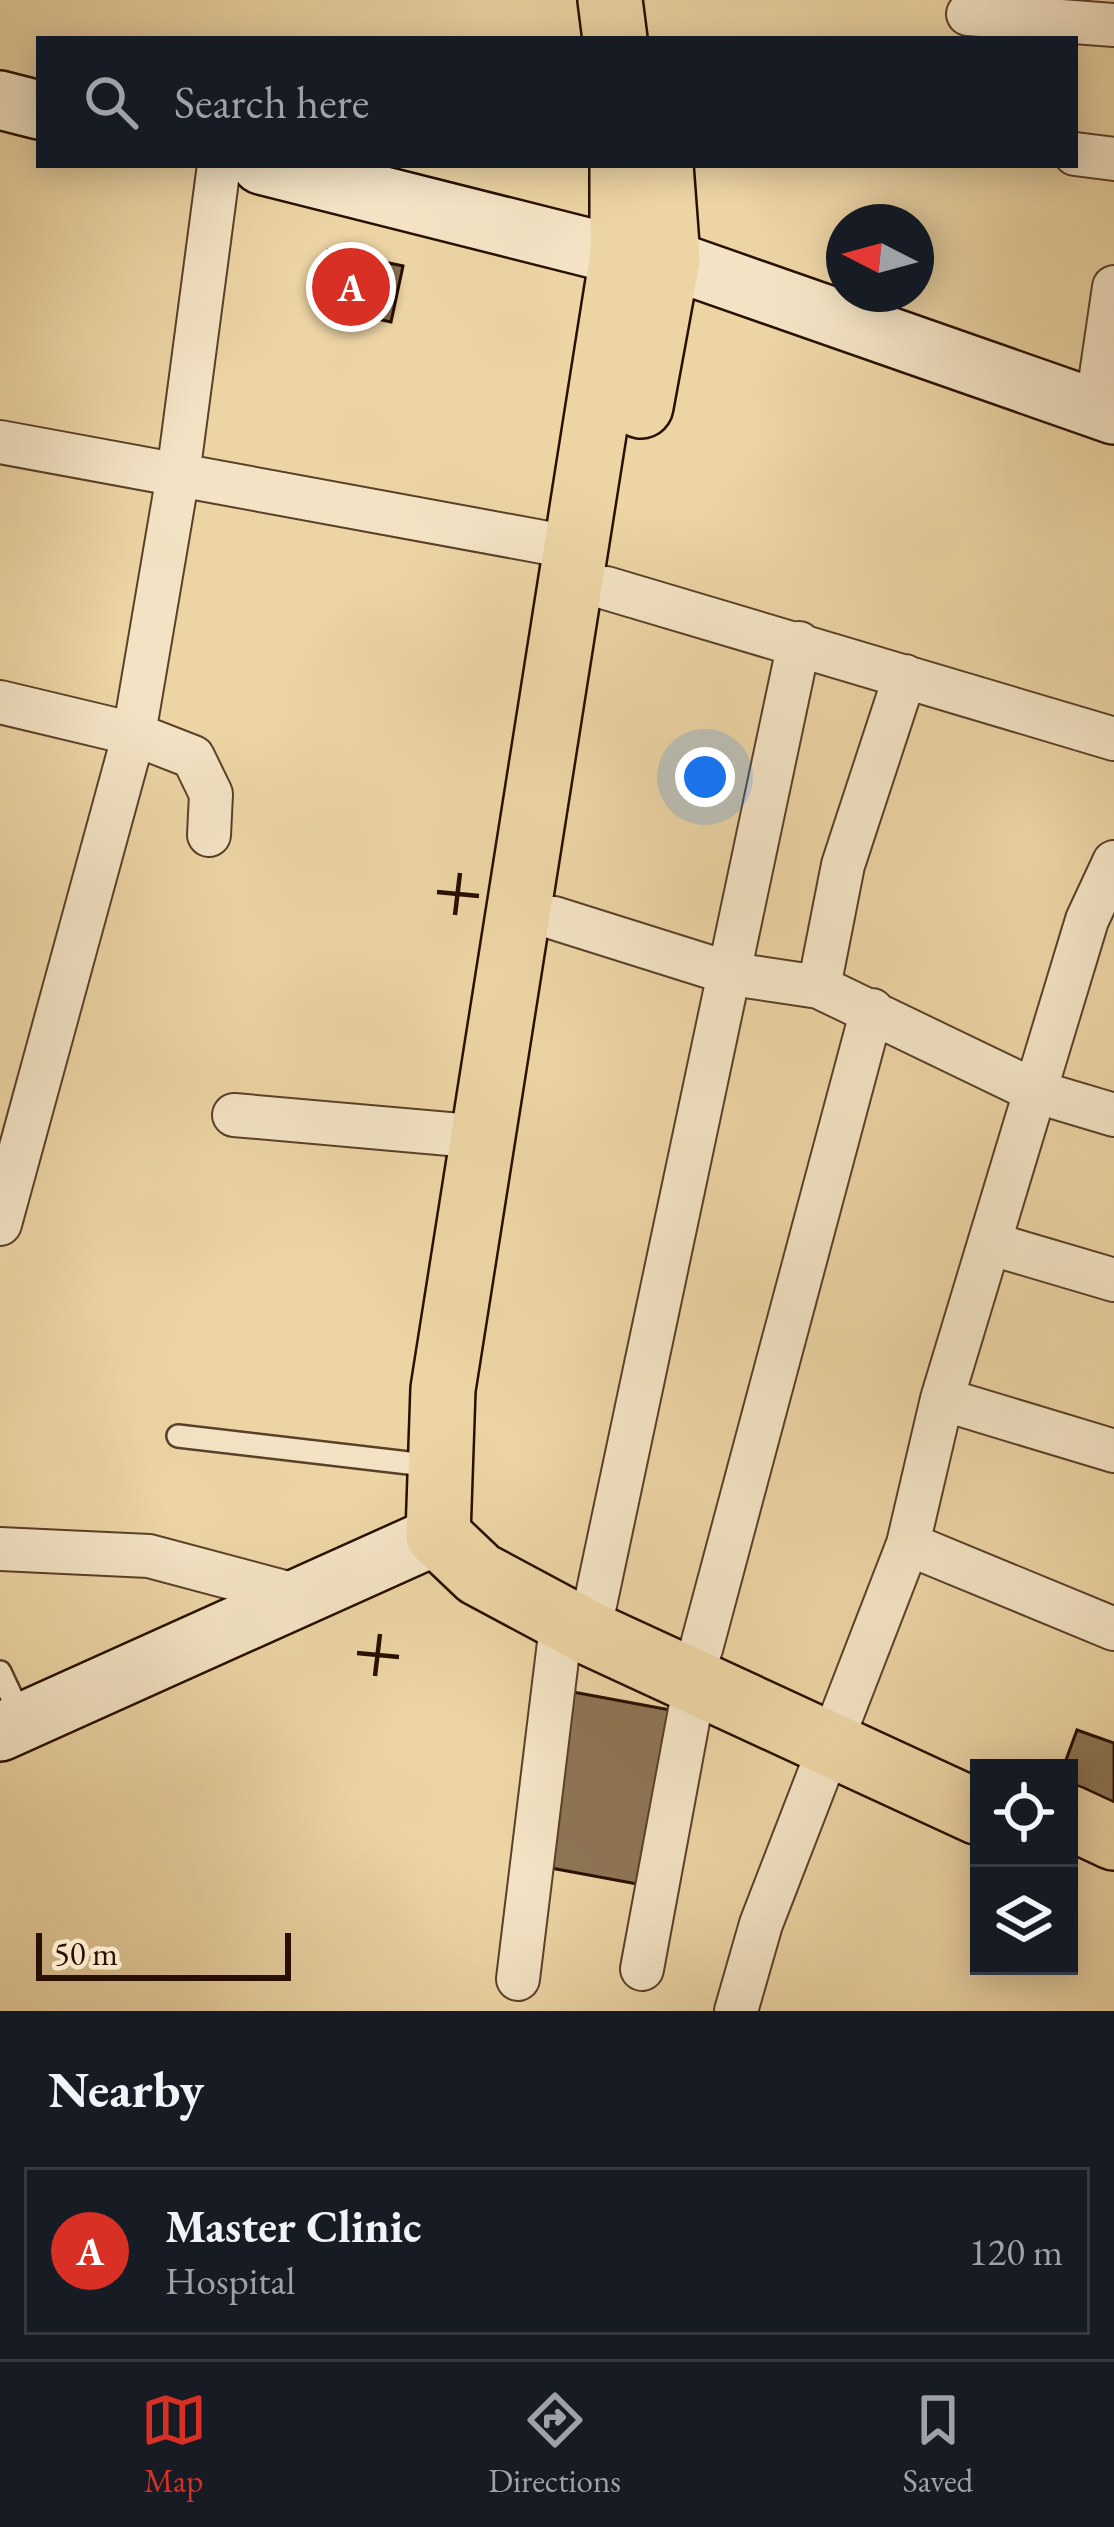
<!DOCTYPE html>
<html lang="en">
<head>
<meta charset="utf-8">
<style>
  :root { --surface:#171b24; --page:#20242c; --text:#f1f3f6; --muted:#9ea1a6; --line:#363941; --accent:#d93025 }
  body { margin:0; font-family:"EB Garamond",serif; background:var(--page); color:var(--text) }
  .controls { position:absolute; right:36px; bottom:36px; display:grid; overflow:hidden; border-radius:0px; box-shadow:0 6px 30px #0003 }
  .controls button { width:108px; height:108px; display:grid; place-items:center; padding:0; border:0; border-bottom:3px solid var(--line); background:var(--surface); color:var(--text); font:60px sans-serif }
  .compass { position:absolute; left:826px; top:204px; width:108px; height:108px; border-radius:50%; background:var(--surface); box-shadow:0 6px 30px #0003; rotate:276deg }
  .scale { position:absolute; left:36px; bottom:30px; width:255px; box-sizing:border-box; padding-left:12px; border:6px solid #290f00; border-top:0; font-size:33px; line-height:42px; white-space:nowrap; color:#290f00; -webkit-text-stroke:9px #f3e3c4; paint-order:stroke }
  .you { position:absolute; left:705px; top:777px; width:42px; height:42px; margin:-30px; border:9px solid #fff; border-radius:50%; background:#1a73e8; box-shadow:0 0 0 18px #1a73e833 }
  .badge { display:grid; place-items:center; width:78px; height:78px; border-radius:50%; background:var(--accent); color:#fff; font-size:39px; font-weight:700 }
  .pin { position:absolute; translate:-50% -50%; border:6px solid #fff; box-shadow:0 3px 12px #0006 }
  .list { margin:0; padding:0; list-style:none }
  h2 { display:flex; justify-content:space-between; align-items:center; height:156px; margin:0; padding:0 48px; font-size:51px }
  h2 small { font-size:39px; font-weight:400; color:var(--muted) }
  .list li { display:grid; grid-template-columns:78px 1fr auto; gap:36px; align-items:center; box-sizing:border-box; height:168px; margin:0 24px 24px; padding:0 24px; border:3px solid var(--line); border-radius:0px }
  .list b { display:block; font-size:45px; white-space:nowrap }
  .list p { margin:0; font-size:39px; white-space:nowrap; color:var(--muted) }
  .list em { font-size:39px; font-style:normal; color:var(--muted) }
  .icon { flex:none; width:66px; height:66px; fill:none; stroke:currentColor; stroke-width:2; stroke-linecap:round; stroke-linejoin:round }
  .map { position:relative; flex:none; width:1114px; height:2011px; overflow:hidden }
  .search { position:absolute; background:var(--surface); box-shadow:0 6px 30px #0003; left:36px; right:36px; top:36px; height:132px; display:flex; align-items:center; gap:30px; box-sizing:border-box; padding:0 42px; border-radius:0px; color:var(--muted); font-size:45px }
  .sheet { height:348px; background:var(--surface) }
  nav { display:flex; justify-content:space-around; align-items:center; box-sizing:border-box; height:168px; border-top:3px solid var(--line); background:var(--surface); font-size:33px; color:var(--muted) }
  nav a { display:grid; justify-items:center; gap:6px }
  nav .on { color:var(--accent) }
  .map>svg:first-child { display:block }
  .building { fill:#8e7555; stroke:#290f00; stroke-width:3 }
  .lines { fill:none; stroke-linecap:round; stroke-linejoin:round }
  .lane-casing { stroke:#5a4029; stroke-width:26 }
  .street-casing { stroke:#5a4029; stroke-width:46 }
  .secondary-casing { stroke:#290f00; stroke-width:62 }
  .primary-casing { stroke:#290f00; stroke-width:68 }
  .lane { stroke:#f3e3c4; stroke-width:21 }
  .street { stroke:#f3e3c4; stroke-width:42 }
  .secondary { stroke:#f3e3c4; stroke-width:57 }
  .primary { stroke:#ecd4a4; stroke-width:63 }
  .ticks { fill:none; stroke:#290f00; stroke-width:4.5 }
</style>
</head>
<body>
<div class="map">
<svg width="1114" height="2011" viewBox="0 0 1114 2011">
  <rect width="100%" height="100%" fill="#ecd4a4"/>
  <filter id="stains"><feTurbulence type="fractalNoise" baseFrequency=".00167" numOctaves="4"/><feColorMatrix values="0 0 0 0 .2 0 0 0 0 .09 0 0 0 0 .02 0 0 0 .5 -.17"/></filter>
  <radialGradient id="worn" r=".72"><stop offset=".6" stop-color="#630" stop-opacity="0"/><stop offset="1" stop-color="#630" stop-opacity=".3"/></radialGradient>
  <path class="building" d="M 328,250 L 403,266 L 391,322 L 316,306 Z
    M 573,1692 L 681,1712 L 648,1886 L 540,1866 Z
    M 1077,1730 L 1114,1743 L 1114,1826 L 1069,1810 L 1069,1768 L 1063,1768 Z"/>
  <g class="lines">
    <defs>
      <path id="lane" d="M 178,1436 L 434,1466
        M 0,1672 L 23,1721"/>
      <path id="street" d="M 968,14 L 1114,25
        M 1075,154 L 1114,159
        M 1096,409 L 1114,287
        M 0,442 L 575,548
        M 606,588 L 1114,739
        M 0,702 L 134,734 L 193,757 L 211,794 L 209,835
        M 554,918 L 732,974 L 819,987 L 1037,1092 L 1114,1115
        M 819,987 L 843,865 L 905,676
        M 234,1115 L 483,1137
        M 0,1224 L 134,734 L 178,475 L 219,165
        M 992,1244 L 1114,1280
        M 942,1399 L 1114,1451
        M 908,1544 L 1114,1629
        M 0,1549 L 149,1556 L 303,1597
        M 595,1605 L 799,643
        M 701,1649 L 872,1010
        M 642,1969 L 695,1683
        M 518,1979 L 562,1618
        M 736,2011 L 761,1924 L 908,1544 L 942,1399 L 1087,920 L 1114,862"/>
      <path id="secondary" d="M 0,100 L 39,110
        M 261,165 L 622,256 L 668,259 L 1114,415
        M 0,1732 L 438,1535"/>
      <path id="primary" d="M 610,0 L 615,39
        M 622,165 L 622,256 L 443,1389 L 438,1535 L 479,1574 L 591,1634 L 979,1813
        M 641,406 L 668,259 L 661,165
        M 1069,1817 L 1114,1838"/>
    </defs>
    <use href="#lane" class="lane-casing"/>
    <use href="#street" class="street-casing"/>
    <use href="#secondary" class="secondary-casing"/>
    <use href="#primary" class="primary-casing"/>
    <use href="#lane" class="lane"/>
    <use href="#street" class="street"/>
    <use href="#secondary" class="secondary"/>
    <use href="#primary" class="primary"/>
  </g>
  <path class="ticks" d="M 437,892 L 479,896M 455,915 L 460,873M 357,1653 L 399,1657M 375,1676 L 380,1634"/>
  <rect width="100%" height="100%" filter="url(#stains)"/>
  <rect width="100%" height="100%" fill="url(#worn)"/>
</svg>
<div class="controls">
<button><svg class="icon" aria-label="locate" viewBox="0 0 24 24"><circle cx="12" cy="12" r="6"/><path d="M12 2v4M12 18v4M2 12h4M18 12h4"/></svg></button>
<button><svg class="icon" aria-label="layers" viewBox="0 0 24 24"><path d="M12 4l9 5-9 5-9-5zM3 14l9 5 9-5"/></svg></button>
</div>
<svg class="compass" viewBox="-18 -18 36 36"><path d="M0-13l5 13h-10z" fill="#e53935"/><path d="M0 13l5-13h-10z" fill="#9ea1a6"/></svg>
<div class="scale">50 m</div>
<div class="you"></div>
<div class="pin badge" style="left:351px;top:287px">A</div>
<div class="search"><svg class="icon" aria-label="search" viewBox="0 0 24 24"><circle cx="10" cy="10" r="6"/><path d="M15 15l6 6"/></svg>Search here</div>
</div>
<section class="sheet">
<h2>Nearby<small></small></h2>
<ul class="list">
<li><span class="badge">A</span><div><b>Master Clinic</b><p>Hospital</p></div><em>120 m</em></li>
</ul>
</section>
<nav>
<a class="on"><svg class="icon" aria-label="map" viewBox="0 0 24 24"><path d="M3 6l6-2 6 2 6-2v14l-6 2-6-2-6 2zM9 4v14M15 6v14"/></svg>Map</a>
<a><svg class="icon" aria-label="directions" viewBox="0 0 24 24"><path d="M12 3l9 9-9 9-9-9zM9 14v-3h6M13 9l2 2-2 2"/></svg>Directions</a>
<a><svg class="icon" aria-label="saved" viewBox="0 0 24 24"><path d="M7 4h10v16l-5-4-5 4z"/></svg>Saved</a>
</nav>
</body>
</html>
